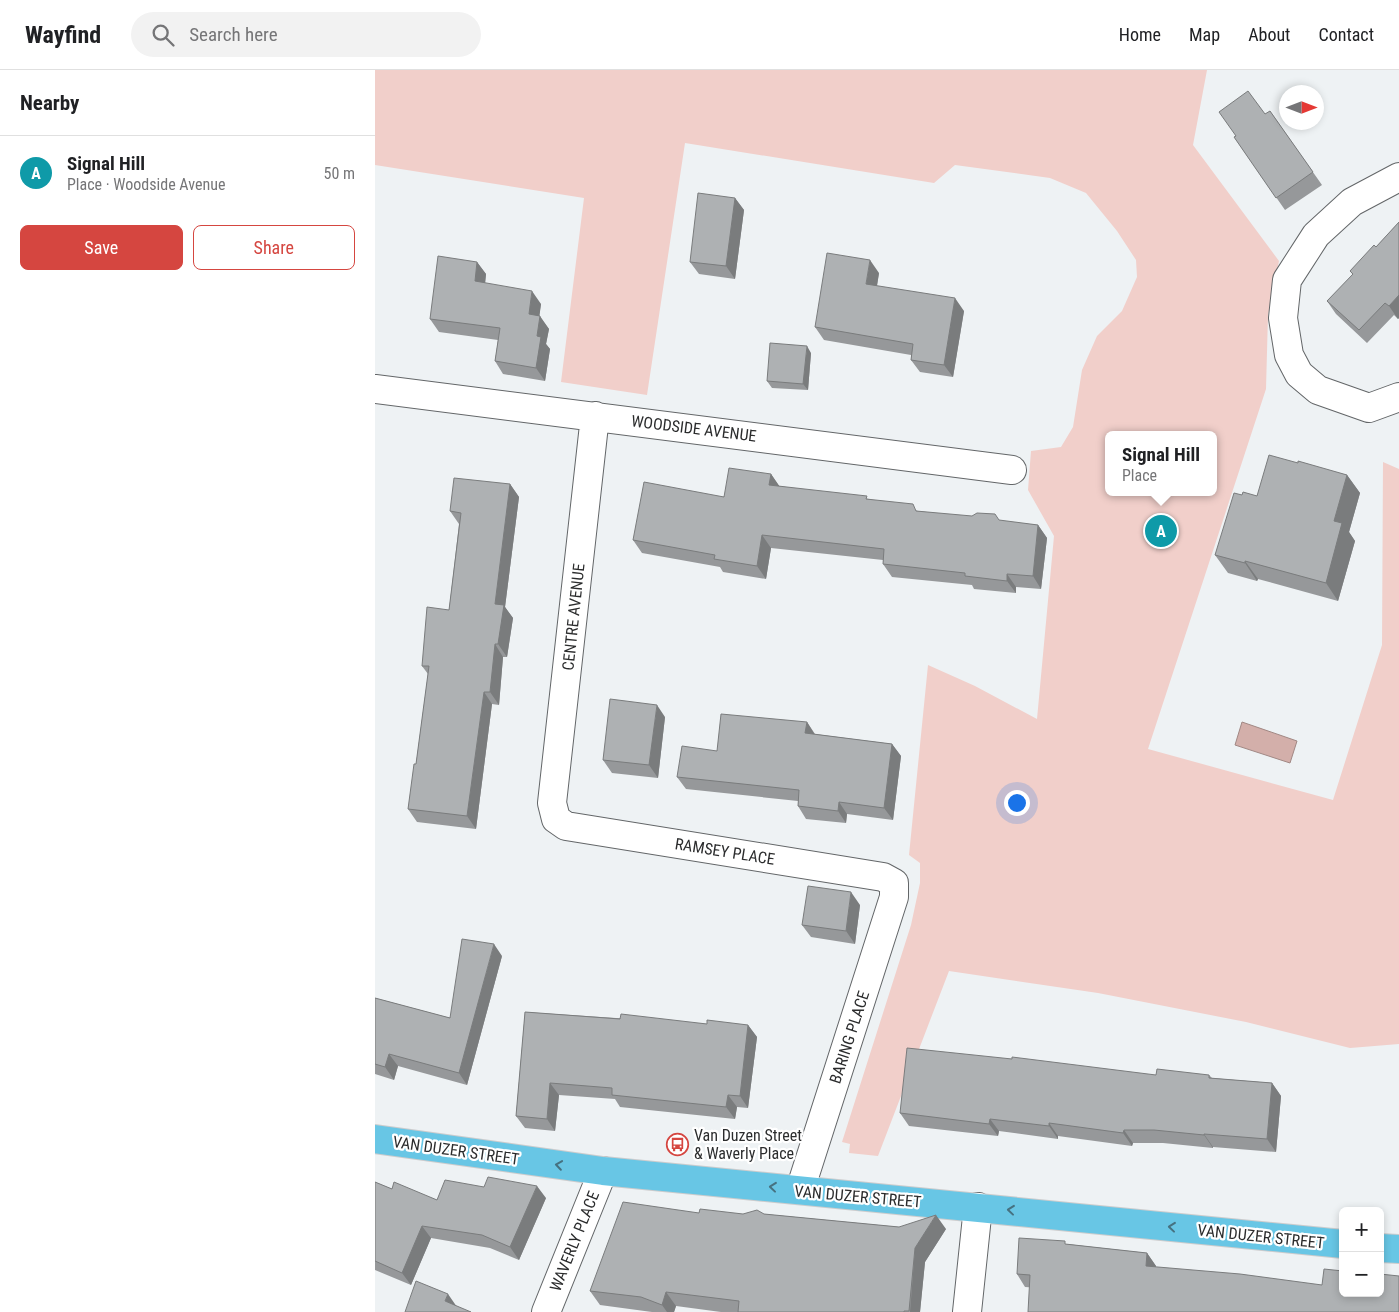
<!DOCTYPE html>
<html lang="en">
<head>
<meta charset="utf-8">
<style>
  :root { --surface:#fff; --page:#f2f2f2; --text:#202124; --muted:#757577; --line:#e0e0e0; --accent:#d54640 }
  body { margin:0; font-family:"Roboto Condensed",sans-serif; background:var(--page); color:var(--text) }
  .controls { position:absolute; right:15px; bottom:15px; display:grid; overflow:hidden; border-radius:8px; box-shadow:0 2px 8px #0003 }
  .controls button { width:45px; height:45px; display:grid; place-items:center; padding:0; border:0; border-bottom:1px solid var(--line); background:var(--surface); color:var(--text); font:25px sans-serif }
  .compass { position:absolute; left:904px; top:15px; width:45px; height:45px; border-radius:50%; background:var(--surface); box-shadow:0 2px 8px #0003; rotate:90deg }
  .you { position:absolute; left:641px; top:732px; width:18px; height:18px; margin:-12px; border:4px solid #fff; border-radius:50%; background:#1a73e8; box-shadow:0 0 0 8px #1a73e833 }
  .badge { display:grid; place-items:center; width:32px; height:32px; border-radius:50%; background:var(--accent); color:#fff; font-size:16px; font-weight:700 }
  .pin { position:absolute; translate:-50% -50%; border:2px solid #fff; box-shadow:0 1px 5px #0006 }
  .popup { position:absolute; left:730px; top:361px; width:112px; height:65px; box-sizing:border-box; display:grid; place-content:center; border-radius:8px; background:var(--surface); filter:drop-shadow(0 1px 4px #0005); font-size:16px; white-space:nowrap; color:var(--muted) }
  .popup b { font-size:19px; color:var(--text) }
  .popup::after { content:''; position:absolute; left:50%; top:100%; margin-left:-10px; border:10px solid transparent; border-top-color:var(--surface) }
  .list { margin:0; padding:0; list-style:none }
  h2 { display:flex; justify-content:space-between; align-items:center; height:65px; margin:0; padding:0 20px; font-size:21px }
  h2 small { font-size:16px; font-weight:400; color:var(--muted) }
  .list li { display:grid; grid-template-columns:32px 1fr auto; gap:15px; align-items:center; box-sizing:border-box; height:75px; padding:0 20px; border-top:1px solid var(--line) }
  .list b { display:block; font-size:19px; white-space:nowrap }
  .list p { margin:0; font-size:16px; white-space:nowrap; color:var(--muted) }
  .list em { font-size:16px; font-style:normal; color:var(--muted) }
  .actions { display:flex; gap:10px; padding:15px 20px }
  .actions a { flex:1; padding:11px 0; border:1px solid var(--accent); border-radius:8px; text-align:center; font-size:18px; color:var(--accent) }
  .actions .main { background:var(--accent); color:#fff }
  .icon { flex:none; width:28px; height:28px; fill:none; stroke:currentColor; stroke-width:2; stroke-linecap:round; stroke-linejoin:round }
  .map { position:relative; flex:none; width:1024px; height:1242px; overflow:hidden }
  header { display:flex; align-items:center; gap:30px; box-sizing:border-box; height:70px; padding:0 25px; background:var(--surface); border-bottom:1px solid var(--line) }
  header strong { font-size:24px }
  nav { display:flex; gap:28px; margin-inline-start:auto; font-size:18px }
  .search { width:350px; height:45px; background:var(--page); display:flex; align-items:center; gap:12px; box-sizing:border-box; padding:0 18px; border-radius:28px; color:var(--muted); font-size:19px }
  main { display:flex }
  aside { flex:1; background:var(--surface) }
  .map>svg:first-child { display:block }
  .green { fill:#f1cfca; fill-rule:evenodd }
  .water { fill:#d3afaa; stroke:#a18884 }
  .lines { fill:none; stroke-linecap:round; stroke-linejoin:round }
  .minor-casing { stroke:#636668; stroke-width:30 }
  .major-casing { stroke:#cccccd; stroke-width:30 }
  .minor { stroke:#fff; stroke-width:28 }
  .major { stroke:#68c6e5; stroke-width:28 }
  .wall { fill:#96989a }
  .shaded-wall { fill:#7a7c7d }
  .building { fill:#aeb1b3; stroke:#7a7c7d }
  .oneway { stroke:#467180 }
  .labels { text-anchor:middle; stroke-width:4.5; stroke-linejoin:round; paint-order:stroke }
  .street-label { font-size:16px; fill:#2b2c2d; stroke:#fff }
  .poi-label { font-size:16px; fill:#2b2c2d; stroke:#fff; text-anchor:start }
</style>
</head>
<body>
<header>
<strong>Wayfind</strong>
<div class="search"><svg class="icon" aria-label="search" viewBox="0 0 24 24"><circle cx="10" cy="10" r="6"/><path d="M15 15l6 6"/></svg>Search here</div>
<nav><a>Home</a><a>Map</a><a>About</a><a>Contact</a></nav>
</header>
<main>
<aside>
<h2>Nearby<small></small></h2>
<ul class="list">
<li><span class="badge" style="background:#0f9aa8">A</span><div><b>Signal Hill</b><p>Place · Woodside Avenue</p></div><em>50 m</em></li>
</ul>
<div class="actions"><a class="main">Save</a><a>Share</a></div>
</aside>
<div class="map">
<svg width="1024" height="1242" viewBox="0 0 1024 1242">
  <rect width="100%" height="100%" fill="#eef2f4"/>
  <path class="green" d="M 0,0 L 832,0 L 818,75 L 904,191 L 893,245 L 891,319 L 773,679 L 958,730 L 1007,575 L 1008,392 L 1024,399 L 1024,974 L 975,978 L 871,952 L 723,923 L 574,901 L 503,1086 L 474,1083 L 475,1074 L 467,1072 L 536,855 L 545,813 L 545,793 L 534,785 L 553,595 L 600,616 L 662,649 L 679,466 L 653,420 L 656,381 L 686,377 L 698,357 L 707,300 L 722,266 L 747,241 L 762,207 L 761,190 L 742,161 L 711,123 L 675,108 L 580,95 L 559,113 L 310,73 L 272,325 L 186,312 L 209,128 L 0,95 ZM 734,365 L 838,365 L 838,422 L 734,422 Z"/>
  <path class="water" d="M 867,652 L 922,671 L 915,693 L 860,675 Z"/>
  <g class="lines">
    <defs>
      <path id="minor" d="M 1024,107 L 977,132 L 941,165 L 912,210 L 908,248 L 914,285 L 924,304 L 943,320 L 994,338 L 1024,327
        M 0,319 L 637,400
        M 220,346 L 177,733 L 181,749 L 191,756 L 508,807 L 519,813 L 519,827 L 425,1120
        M 171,1242 L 228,1101
        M 592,1242 L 603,1137"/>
      <path id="major" d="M 0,1069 L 228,1101 L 968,1174
        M 1005,1178 L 1024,1179"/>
    </defs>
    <use href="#minor" class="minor-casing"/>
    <use href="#major" class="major-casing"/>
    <use href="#minor" class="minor"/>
    <use href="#major" class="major"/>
  </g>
  <path class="wall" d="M 895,41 L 947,115 L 910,140 L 859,67 Z
    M 360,128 L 369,140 L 360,209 L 324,204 L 315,192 Z
    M 1024,152 L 1024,248 L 1023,249 L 1019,245 L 992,273 L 961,244 L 952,231 L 978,205 L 975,201 L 1001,177 Z
    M 102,192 L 111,204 L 110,213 L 166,234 L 164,246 L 174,259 L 171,274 L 175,279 L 170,311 L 128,304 L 120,291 L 123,270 L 64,262 L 55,249 Z
    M 504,203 L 502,216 L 589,241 L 578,307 L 545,302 L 536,290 L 536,285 L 449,270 L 440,257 Z
    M 436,283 L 433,320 L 397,318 L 392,311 Z
    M 923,393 L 972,405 L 985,423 L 974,462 L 980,471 L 963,531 L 883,509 L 882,511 L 853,503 L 840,485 L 867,425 L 882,426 Z
    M 396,404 L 404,416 L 494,429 L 543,441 L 663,455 L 672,468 L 666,519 L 641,517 L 641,523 L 599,519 L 597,515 L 517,507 L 508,494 L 508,490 L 396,478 L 391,509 L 348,502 L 345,497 L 267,483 L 258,470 Z
    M 135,414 L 144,427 L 130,537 L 138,548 L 132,587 L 128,587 L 124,635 L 117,634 L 101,759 L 42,752 L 33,739 L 41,694 L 53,604 L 47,596 L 74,540 L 84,454 L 75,441 Z
    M 290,647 L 283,708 L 237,703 L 228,690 Z
    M 432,652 L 440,664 L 517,674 L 526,686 L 518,750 L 472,744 L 471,753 L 431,749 L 423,736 L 423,731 L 311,719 L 302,707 L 342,681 Z
    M 485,835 L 480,874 L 436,867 L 427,855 Z
    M 127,886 L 92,1015 L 23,996 L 19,1010 L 0,1004 L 0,928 L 75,948 Z
    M 150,942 L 332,954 L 373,955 L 382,967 L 373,1038 L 362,1037 L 360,1049 L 245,1037 L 240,1029 L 184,1025 L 180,1061 L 150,1058 L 141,1046 Z
    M 781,1005 L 834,1005 L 837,1008 L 897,1013 L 906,1026 L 901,1082 L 838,1077 L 838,1078 L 788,1073 L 758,1073 L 757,1076 L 683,1066 L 683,1069 L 624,1061 L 623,1066 L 534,1056 L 525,1043 Z
    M 0,1112 L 17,1119 L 62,1130 L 171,1128 L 144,1190 L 115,1178 L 56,1168 L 36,1215 L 0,1200 Z
    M 324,1143 L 368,1144 L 389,1144 L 524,1157 L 571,1159 L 550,1192 L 545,1242 L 346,1242 L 301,1236 L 299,1242 L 277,1242 L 225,1235 L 215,1221 Z
    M 692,1174 L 772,1183 L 781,1196 L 781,1197 L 1024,1242 L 650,1217 L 642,1204 Z"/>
  <path class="shaded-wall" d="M 360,128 L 369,140 L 360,209 L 351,196 Z
    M 495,190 L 504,203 L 500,227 L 491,214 Z
    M 102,192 L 111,204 L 109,224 L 100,211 Z
    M 157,221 L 166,234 L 163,257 L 154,244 Z
    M 1024,225 L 1024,248 L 1023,249 L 1014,236 Z
    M 580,228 L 589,241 L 578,307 L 569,295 Z
    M 165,246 L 174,259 L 171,274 L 175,279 L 170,311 L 161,298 L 162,266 Z
    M 432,276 L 436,283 L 433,320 L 428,314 Z
    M 396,404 L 405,417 L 394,415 Z
    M 972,405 L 985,423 L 974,462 L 980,471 L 963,531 L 951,513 L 959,451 Z
    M 135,414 L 144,427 L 130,537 L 138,548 L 132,587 L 123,574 L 120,534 Z
    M 663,455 L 672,468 L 666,519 L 658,506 Z
    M 387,465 L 396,478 L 391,509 L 382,496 Z
    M 870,491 L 883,509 L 882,511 L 870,493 Z
    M 632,504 L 641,517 L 641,523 L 632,511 Z
    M 120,574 L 128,587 L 124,635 L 115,622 Z
    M 109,622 L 117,634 L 101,759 L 92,746 Z
    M 282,635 L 290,647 L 283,708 L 274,695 Z
    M 432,652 L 440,665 L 430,663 Z
    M 517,674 L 526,686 L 518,750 L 509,738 Z
    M 464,732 L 472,744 L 471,753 L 463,741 Z
    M 476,822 L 485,835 L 480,874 L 471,861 Z
    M 119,874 L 127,886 L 92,1015 L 84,1003 Z
    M 373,955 L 382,967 L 373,1038 L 365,1026 Z
    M 14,984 L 23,996 L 19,1010 L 10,997 Z
    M 175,1013 L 184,1025 L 180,1061 L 172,1049 Z
    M 897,1013 L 906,1026 L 901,1082 L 892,1069 Z
    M 353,1025 L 362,1037 L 360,1049 L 351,1037 Z
    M 615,1049 L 624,1061 L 623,1066 L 614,1054 Z
    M 674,1053 L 683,1066 L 683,1069 L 674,1056 Z
    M 749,1060 L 758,1073 L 757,1076 L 748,1063 Z
    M 829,1064 L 838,1077 L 838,1078 L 829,1065 Z
    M 162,1116 L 171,1128 L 144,1190 L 135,1177 Z
    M 561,1145 L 571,1159 L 550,1192 L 545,1242 L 535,1242 L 540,1178 Z
    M 47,1156 L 56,1168 L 36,1215 L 27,1203 Z
    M 772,1183 L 781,1196 L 780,1208 L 771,1196 Z
    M 291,1222 L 301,1236 L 299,1242 L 292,1242 L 287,1235 Z
    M 73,1224 L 82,1237 L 70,1231 Z"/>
  <path class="building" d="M 873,21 L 890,44 L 895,41 L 938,102 L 901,128 L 859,67 L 861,66 L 844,42 Z
    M 323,123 L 360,128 L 351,196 L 315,192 Z
    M 1024,152 L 1024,225 L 1014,236 L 1010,233 L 984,260 L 952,231 L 978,204 L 975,201 L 999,175 L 1001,177 Z
    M 452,183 L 495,190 L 491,214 L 580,228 L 569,295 L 536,290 L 538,274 L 440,257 Z
    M 63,186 L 102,192 L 100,211 L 157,221 L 154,244 L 165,246 L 162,266 L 166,267 L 161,298 L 120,291 L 125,258 L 55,249 Z
    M 395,273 L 432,276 L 428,314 L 392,311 Z
    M 894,385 L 923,393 L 923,391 L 972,405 L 959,451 L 967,453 L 951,513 L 870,491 L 870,493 L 840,485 L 859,423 L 867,425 L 868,422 L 882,426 Z
    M 354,398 L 396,404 L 394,415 L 492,426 L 491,429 L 538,434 L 541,441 L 597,446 L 602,443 L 620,444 L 624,450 L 663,455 L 658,506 L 632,504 L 632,511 L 590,506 L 590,503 L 508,494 L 509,479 L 387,465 L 382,496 L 339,489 L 340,485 L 258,470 L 269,412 L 349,427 Z
    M 79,408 L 135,414 L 120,534 L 129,535 L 123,574 L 120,574 L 115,622 L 109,622 L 92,746 L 33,739 L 39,694 L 41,694 L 54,596 L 47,596 L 52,537 L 74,540 L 86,443 L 75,441 Z
    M 235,629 L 282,635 L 274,695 L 228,690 Z
    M 346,644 L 432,652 L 430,663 L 517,674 L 509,738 L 464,732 L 463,741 L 423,736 L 424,720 L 302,707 L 307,676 L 342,681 Z
    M 433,816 L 476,822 L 471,861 L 427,855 Z
    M 87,869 L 119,874 L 84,1003 L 14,984 L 10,997 L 0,994 L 0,928 L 75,948 Z
    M 150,942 L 245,949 L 246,944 L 332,954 L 332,950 L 373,955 L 365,1026 L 353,1025 L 351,1037 L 237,1025 L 237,1018 L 175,1013 L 172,1049 L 141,1046 Z
    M 532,978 L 637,989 L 637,987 L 781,1005 L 782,999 L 834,1005 L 834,1008 L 897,1013 L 892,1069 L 829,1064 L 829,1065 L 779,1060 L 749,1060 L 748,1063 L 674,1053 L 674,1056 L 615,1049 L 614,1054 L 525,1043 Z
    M 113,1107 L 162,1116 L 135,1177 L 107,1165 L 47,1156 L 27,1203 L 0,1191 L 0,1112 L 17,1119 L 19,1112 L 62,1130 L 70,1110 L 109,1117 Z
    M 248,1132 L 324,1143 L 325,1139 L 368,1144 L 382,1140 L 389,1144 L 524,1157 L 561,1145 L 540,1178 L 534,1241 L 529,1241 L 529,1242 L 363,1242 L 364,1231 L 291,1222 L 287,1235 L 266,1227 L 215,1221 Z
    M 644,1168 L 690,1171 L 690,1174 L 772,1183 L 771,1196 L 865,1204 L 947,1215 L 949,1199 L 968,1201 L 968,1223 L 1005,1223 L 1005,1204 L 1024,1206 L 1024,1242 L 653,1242 L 655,1205 L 642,1204 Z
    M 41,1211 L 73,1224 L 70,1231 L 96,1242 L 30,1242 Z"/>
  <defs><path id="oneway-chevron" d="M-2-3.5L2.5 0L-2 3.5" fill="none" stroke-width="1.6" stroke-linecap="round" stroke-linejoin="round" transform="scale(1.25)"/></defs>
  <g class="oneway">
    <use href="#oneway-chevron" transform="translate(184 1095) rotate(-172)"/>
    <use href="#oneway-chevron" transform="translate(398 1117) rotate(-174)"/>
    <use href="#oneway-chevron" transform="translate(636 1140) rotate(-174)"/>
    <use href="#oneway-chevron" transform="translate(797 1157) rotate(-174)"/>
  </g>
  <defs>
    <symbol id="bus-ring" viewBox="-11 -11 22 22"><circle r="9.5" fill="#fff" stroke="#d54640" stroke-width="1.5"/><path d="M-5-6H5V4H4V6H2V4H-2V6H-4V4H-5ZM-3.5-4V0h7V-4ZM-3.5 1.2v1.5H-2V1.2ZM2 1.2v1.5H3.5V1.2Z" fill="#d54640"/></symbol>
  </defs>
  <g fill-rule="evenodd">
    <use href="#bus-ring" x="290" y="1062" width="25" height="25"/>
  </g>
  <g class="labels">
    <g class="street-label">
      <text transform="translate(319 358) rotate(7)" y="6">WOODSIDE AVENUE</text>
      <text transform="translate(198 547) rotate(-84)" y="6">CENTRE AVENUE</text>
      <text transform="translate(350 781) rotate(9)" y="6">RAMSEY PLACE</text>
      <text transform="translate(474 967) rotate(-72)" y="6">BARING PLACE</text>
      <text transform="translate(81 1080) rotate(8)" y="6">VAN DUZER STREET</text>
      <text transform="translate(483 1126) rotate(5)" y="6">VAN DUZER STREET</text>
      <text transform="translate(886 1166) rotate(6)" y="6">VAN DUZER STREET</text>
      <text transform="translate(199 1171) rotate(-68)" y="6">WAVERLY PLACE</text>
    </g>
    <g class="poi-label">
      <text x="319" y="1071">Van Duzen Street<tspan x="319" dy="18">&amp; Waverly Place</tspan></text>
    </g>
  </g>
</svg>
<div class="controls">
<button>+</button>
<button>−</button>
</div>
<svg class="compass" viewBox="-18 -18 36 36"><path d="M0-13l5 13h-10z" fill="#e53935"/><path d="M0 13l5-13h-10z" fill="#757577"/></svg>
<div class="you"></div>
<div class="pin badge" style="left:786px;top:461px;background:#0f9aa8">A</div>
<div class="popup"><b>Signal Hill</b>Place</div>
</div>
</main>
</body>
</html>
